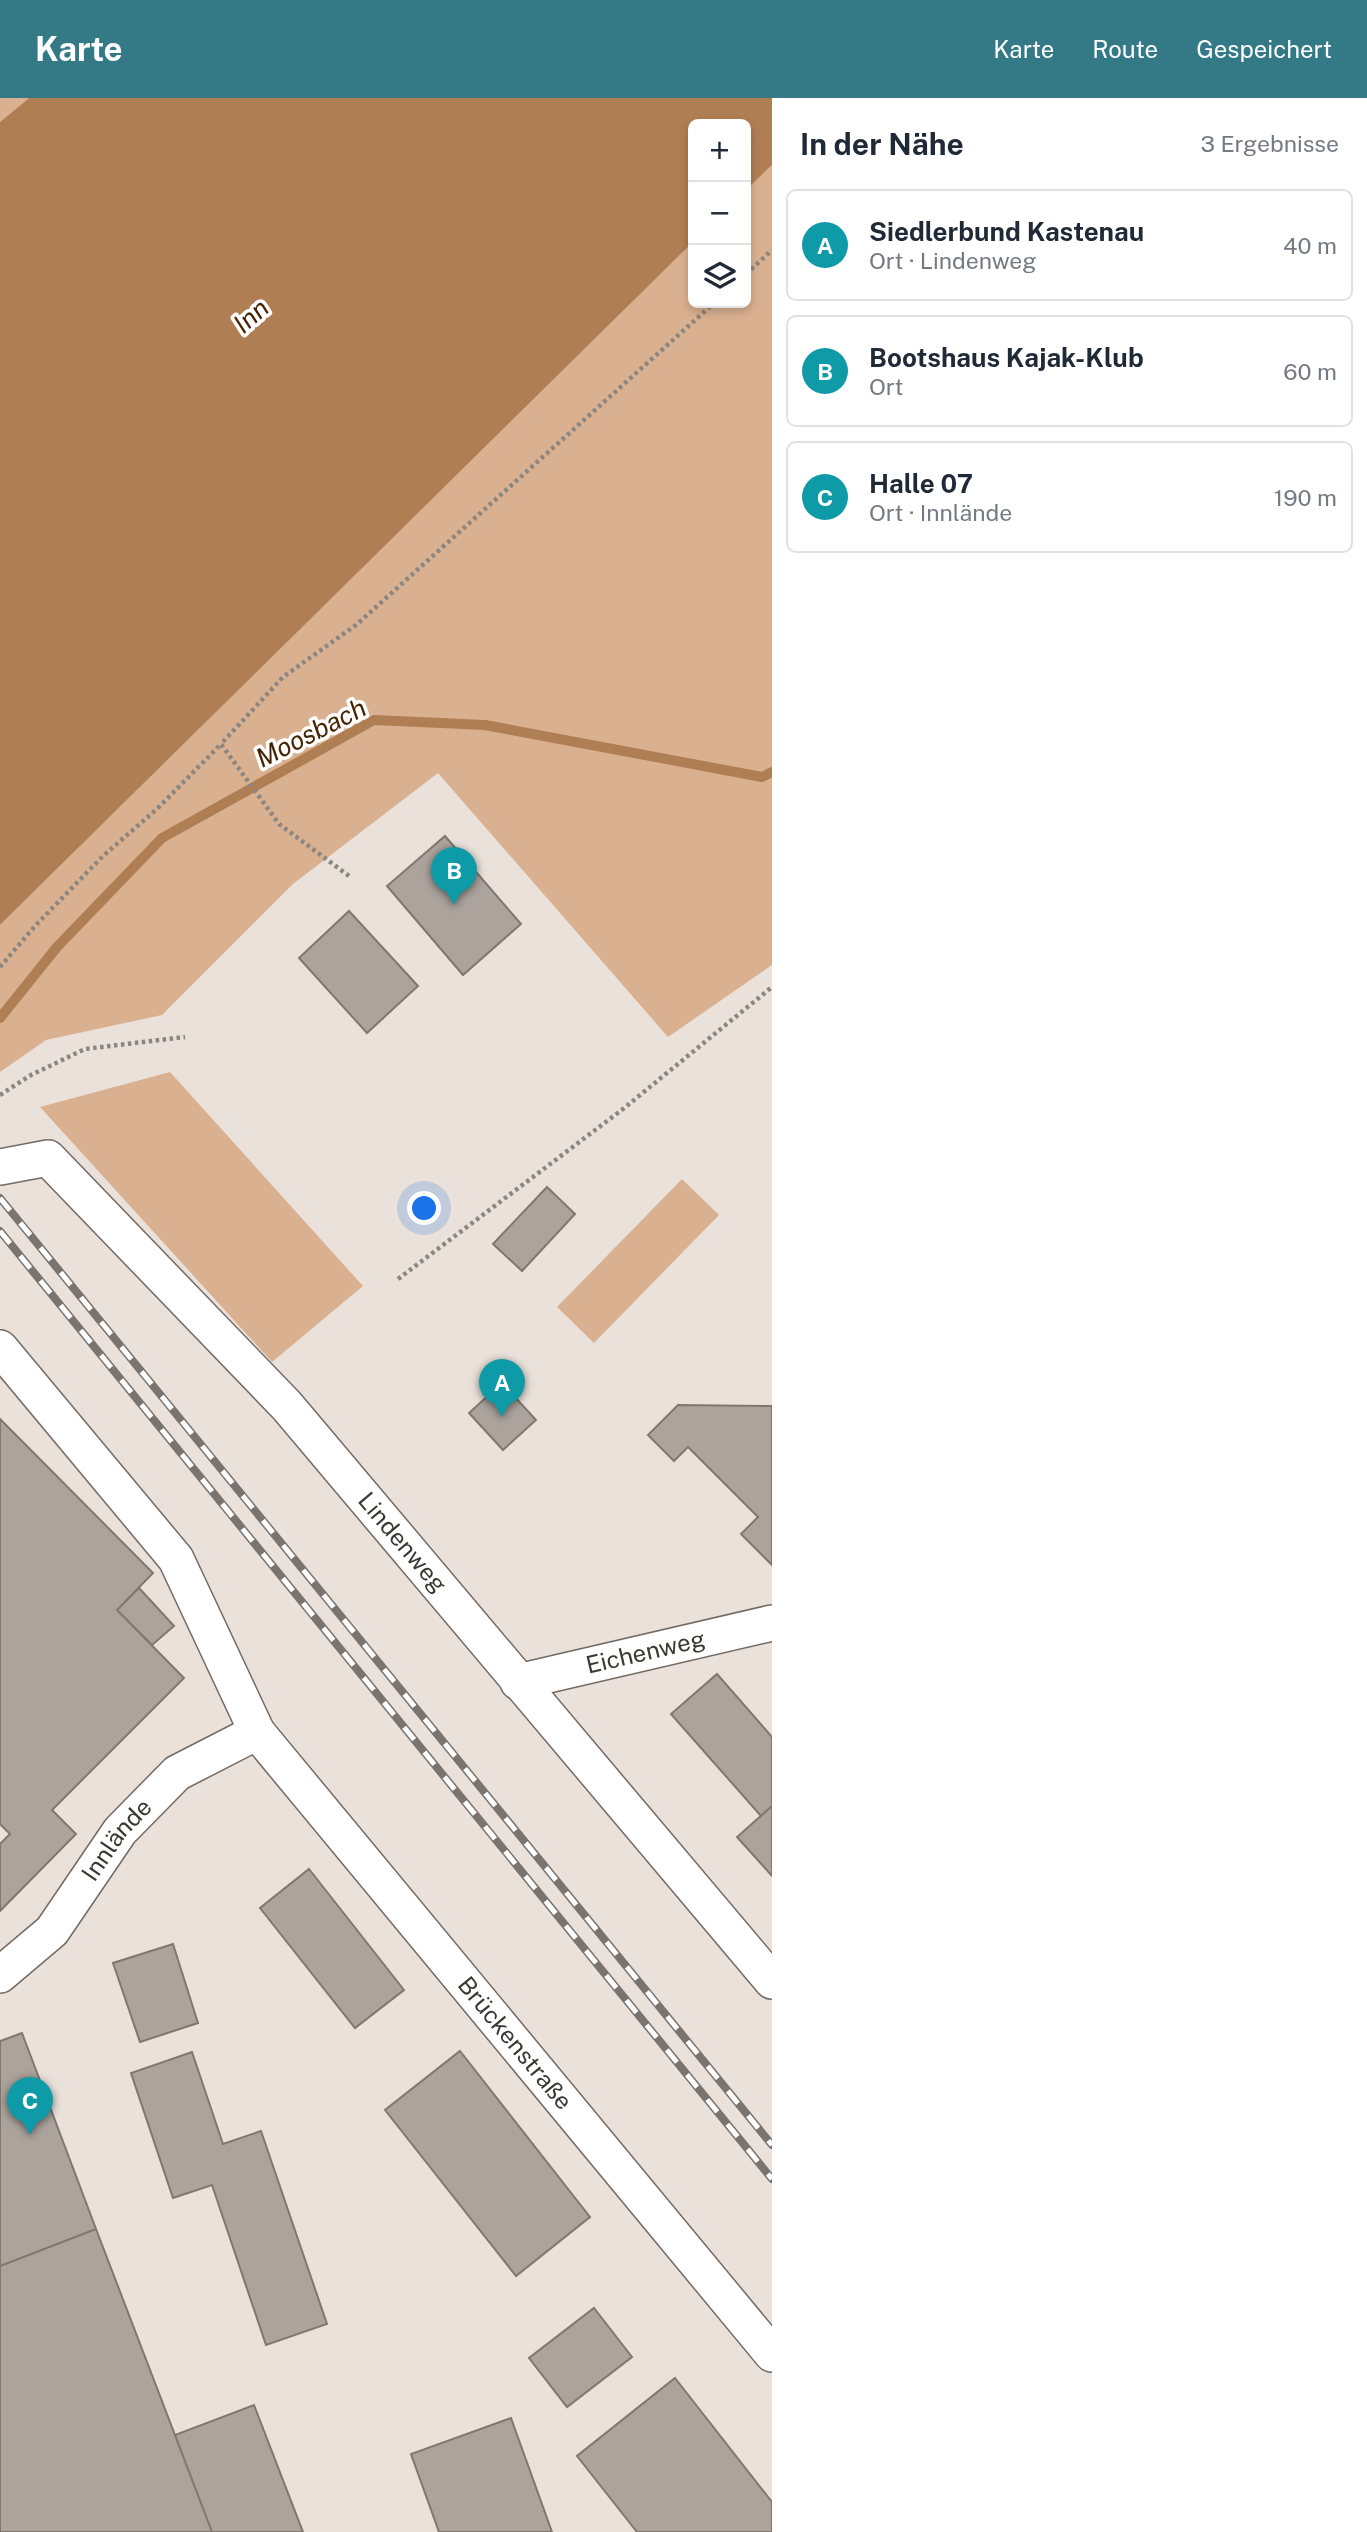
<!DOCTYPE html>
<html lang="de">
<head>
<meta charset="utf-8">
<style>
  :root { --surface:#fff; --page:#f2f2f3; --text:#1f2937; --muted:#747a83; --line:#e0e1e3; --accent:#347a86 }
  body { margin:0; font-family:"Public Sans",sans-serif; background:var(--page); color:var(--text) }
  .controls { position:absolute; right:21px; top:21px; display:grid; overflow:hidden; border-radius:10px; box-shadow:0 4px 10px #0003 }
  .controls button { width:63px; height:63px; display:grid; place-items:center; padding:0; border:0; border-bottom:2px solid var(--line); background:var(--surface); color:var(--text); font:35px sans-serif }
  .you { position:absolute; left:425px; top:1111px; width:24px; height:24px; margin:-18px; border:5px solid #fff; border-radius:50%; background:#1a73e8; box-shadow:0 0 0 10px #1a73e833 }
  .badge { display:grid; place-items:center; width:46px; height:46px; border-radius:50%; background:var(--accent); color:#fff; font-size:23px; font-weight:700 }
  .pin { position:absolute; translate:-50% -58px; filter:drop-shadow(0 2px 4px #0008) }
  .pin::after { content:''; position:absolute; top:37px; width:24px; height:21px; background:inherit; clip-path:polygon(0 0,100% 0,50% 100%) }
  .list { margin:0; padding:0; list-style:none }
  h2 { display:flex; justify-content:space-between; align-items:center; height:91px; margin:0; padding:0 28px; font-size:30px }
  h2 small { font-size:23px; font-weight:400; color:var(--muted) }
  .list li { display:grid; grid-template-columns:46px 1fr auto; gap:21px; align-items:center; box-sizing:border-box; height:112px; margin:0 14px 14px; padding:0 14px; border:2px solid var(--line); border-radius:10px }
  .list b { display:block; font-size:26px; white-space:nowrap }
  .list p { margin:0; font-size:23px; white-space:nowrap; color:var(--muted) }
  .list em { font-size:23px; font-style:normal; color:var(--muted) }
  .icon { flex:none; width:38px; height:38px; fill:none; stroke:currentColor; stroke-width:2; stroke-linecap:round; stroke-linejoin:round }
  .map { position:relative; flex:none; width:772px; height:2434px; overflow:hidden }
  header { display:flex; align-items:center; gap:42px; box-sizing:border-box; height:98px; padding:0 35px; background:var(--accent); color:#fff }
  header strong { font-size:33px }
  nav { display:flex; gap:38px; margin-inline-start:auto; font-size:24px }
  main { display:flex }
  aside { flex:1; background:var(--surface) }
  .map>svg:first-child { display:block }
  .green { fill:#dab190 }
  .water { fill:#b07e53 }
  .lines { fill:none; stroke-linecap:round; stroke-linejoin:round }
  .stream { stroke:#b07e53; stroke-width:10 }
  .building { fill:#aca39d; stroke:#7f7770; stroke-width:2 }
  .minor-casing { stroke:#726a63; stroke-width:38 }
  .path { stroke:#8b8681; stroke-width:4.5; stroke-dasharray:3.5 3.5; stroke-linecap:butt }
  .minor { stroke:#fff; stroke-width:35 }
  .rail-casing { stroke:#79746f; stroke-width:8 }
  .rail { stroke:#fff; stroke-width:5; stroke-dasharray:16; stroke-linecap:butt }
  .labels { text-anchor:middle; stroke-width:7; stroke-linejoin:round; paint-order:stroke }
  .street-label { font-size:24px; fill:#3b3835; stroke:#fff }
  .water-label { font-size:26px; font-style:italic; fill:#472401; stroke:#fff }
</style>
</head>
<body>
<header>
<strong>Karte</strong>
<nav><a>Karte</a><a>Route</a><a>Gespeichert</a></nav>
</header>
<main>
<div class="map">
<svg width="772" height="2434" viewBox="0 0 772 2434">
  <rect width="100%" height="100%" fill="#eae1da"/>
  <path class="green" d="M 0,0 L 29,0 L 0,24 Z
    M 772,67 L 772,867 L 668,939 L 438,675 L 293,786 L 162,917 L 46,942 L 0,974 L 0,827 L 693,144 L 693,205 L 746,205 L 746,92 Z
    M 170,974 L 363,1188 L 272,1264 L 40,1009 Z
    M 682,1081 L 719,1117 L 594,1245 L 557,1209 Z"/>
  <path class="water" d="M 29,0 L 772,0 L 772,67 L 746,92 L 746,26 L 693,26 L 693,144 L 0,827 L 0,24 Z"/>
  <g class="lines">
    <path class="stream" d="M 0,920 L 57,849 L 162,740 L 374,622 L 485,627 L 762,679 L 772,674"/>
  </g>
  <path class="building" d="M 445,738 L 521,826 L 463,877 L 387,788 Z
    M 349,813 L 418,888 L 367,935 L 299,860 Z
    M 547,1089 L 575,1116 L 522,1173 L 493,1146 Z
    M 502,1285 L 536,1322 L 503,1352 L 469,1315 Z
    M 678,1307 L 772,1308 L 772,1467 L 741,1436 L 758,1419 L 688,1349 L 674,1363 L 648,1337 Z
    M 0,1321 L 153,1475 L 117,1512 L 184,1580 L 52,1712 L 76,1736 L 0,1813 L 0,1746 L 10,1736 L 0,1726 Z
    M 139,1490 L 174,1528 L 152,1547 L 117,1512 Z
    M 717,1576 L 772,1639 L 772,1708 L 761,1718 L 671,1616 Z
    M 772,1708 L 772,1778 L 737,1739 Z
    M 309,1771 L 404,1892 L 355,1930 L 260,1810 Z
    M 173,1846 L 198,1925 L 140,1944 L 113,1865 Z
    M 22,1935 L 96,2131 L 0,2168 L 0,1943 Z
    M 460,1953 L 590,2119 L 516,2178 L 385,2012 Z
    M 192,1954 L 223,2046 L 261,2033 L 327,2226 L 266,2247 L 212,2087 L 173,2100 L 131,1975 Z
    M 96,2131 L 175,2337 L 212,2434 L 0,2434 L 0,2168 Z
    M 594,2210 L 632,2259 L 567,2309 L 529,2260 Z
    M 675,2280 L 772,2404 L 772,2434 L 637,2434 L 577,2358 Z
    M 254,2307 L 303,2434 L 212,2434 L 175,2337 Z
    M 511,2320 L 552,2434 L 439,2434 L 411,2356 Z"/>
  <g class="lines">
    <defs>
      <g id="minor">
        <path id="s1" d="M 0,1069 L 48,1060 L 287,1308 L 772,1883"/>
        <path id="s2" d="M 0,1250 L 176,1461 L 257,1634 L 772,2256"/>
        <path id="s3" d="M 518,1584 L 772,1525"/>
        <path id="s4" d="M 0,1877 L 52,1833 L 120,1733 L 177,1675 L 257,1634"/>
      </g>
    </defs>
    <use href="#minor" class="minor-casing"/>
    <path class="path" d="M 746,176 L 772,152
      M 349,778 L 279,726 L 221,646 L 283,579 L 356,527 L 714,205
      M 0,869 L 35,828 L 103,758 L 158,710 L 221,646
      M 0,997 L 31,977 L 85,951 L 185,939
      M 398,1181 L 623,1011 L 772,889"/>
    <use href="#minor" class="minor"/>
    <defs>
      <path id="rail" d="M 0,1100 L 772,2047
        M 0,1133 L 772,2081"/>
    </defs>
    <use href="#rail" class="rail-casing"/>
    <use href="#rail" class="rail"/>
  </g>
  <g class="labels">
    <g class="street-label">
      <text dy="8" stroke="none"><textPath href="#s1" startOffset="572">Lindenweg</textPath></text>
      <text dy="8" stroke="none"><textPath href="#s3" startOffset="131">Eichenweg</textPath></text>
      <text dy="8" stroke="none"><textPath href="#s4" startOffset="180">Innlände</textPath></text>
      <text dy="8" stroke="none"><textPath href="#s2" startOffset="870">Brückenstraße</textPath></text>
    </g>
    <g class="water-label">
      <text transform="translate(251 218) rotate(-41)" y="9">Inn</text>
      <text transform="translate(311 635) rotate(-27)" y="9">Moosbach</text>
    </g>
  </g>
</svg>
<div class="controls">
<button>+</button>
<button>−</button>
<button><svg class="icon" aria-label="layers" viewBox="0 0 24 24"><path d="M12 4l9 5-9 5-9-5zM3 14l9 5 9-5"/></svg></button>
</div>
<div class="you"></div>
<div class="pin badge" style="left:502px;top:1319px;background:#0f9aa8">A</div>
<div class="pin badge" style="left:454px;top:807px;background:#0f9aa8">B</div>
<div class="pin badge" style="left:30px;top:2037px;background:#0f9aa8">C</div>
</div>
<aside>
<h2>In der Nähe<small>3 Ergebnisse</small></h2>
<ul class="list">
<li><span class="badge" style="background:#0f9aa8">A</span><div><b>Siedlerbund Kastenau</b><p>Ort · Lindenweg</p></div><em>40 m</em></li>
<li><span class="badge" style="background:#0f9aa8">B</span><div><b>Bootshaus Kajak-Klub</b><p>Ort</p></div><em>60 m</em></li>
<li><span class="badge" style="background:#0f9aa8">C</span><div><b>Halle 07</b><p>Ort · Innlände</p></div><em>190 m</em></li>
</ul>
</aside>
</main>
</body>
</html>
